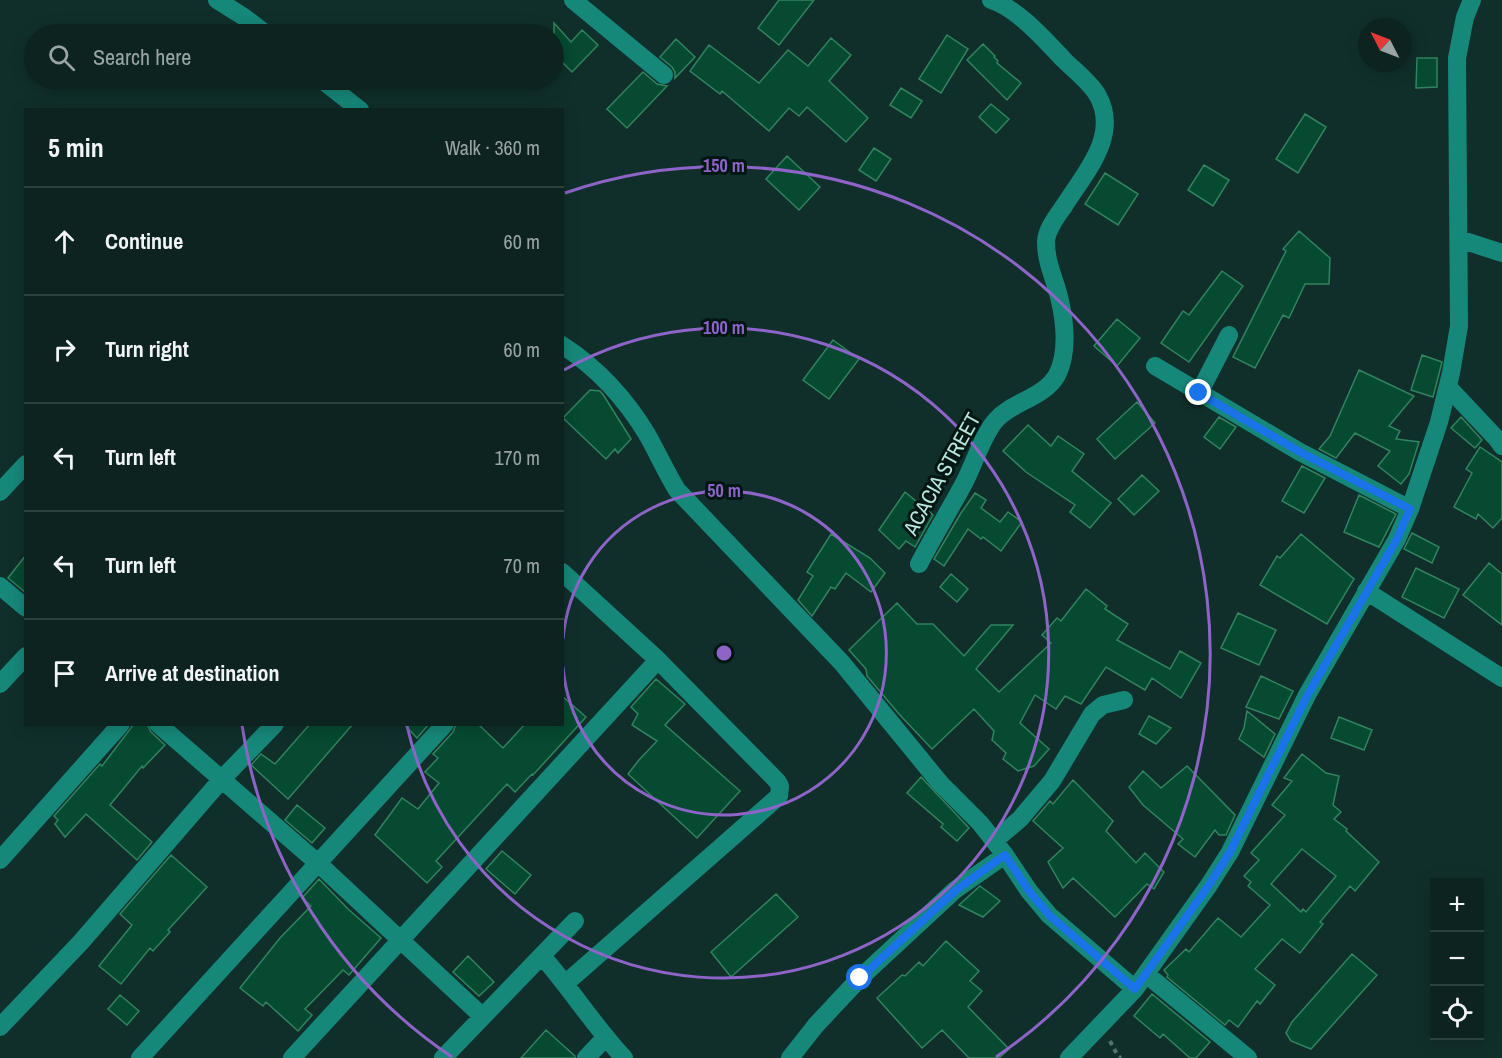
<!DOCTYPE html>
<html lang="en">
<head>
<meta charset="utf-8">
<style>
  :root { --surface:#0c2320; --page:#1a2f2d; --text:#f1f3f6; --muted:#9aa4a5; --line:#2c403e }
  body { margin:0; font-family:"Archivo Narrow",sans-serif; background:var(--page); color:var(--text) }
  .controls { position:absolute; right:18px; bottom:18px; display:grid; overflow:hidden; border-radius:0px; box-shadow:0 3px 15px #0003 }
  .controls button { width:54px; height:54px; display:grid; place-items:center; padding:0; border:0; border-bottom:2px solid var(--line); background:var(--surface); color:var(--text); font:30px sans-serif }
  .compass { position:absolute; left:1358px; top:18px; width:54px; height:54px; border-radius:50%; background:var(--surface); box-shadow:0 3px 15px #0003; rotate:312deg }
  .stop { position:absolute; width:18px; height:18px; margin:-14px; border:4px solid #1a73e8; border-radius:50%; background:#fff }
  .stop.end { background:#1a73e8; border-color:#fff; box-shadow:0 2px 6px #0008 }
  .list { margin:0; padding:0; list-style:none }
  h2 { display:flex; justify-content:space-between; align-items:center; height:78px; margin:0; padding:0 24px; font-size:26px }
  h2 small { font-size:20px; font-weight:400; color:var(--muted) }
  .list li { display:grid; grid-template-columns:39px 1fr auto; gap:18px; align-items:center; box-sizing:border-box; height:108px; padding:0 24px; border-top:2px solid var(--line) }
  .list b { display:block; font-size:22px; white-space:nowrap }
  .list em { font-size:20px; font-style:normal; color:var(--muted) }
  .icon { flex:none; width:33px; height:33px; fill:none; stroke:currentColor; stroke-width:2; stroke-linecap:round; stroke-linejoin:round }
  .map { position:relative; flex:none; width:1502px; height:1058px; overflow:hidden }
  .search { position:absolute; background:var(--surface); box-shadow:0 3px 15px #0003; left:24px; top:24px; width:540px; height:66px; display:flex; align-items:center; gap:15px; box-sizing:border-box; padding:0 21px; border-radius:33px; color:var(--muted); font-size:22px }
  .panel { position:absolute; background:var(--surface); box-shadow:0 3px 15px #0003; left:24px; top:108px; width:540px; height:618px; border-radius:0px }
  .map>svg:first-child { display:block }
  .building { fill:#054a31; stroke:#328360; stroke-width:1.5; fill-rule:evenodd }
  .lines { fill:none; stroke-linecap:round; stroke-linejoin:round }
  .path { stroke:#4f746e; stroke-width:4; stroke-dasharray:4.5 4.5; stroke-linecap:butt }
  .minor { stroke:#16887a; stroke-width:18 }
  .route { stroke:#1a73e8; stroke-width:8 }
  .ring { fill:none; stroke:#8e64c8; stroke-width:3 }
  .labels { text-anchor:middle; stroke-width:6; stroke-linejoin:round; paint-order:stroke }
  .street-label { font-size:21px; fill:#b9e6de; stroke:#021613 }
  .centre { fill:#8e64c8; stroke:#021613; stroke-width:3 }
  .ring-label { font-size:18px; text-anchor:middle; font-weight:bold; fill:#8e64c8; stroke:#021613; stroke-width:6; stroke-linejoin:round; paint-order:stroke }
</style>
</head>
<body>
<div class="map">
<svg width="1502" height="1058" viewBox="0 0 1502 1058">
  <rect width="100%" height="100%" fill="#102f2b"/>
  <path class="building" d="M 779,0 L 814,0 L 779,45 L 758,28 Z
    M 554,23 L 571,42 L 582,30 L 598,45 L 572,72 L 554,54 Z
    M 947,35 L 968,49 L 941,93 L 919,79 Z
    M 831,38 L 851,55 L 829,81 L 868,118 L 846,142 L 807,107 L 799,116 L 789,108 L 769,131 L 722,91 L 720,94 L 690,71 L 709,45 L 759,83 L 788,50 L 808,66 Z
    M 676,39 L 695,57 L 675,78 L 675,72 L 672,67 L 660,57 Z
    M 983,44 L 995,56 L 994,57 L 998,61 L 997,63 L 1021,83 L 1007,100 L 967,60 Z
    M 1417,58 L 1437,58 L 1437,87 L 1416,88 Z
    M 643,72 L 657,84 L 667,86 L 627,128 L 607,109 Z
    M 901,88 L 922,101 L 911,118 L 890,105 Z
    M 991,104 L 1009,119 L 996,133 L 979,117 Z
    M 1305,114 L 1326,127 L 1298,173 L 1276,159 Z
    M 874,148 L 891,159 L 876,181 L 859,170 Z
    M 787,156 L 820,187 L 799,210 L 766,179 Z
    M 1204,165 L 1229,180 L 1213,206 L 1188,190 Z
    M 1105,173 L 1138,194 L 1118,225 L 1085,204 Z
    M 1299,231 L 1330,258 L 1329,284 L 1305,284 L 1289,318 L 1283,315 L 1255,368 L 1233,357 L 1286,251 L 1283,249 Z
    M 1222,271 L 1243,286 L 1189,362 L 1161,343 L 1183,311 L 1189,315 Z
    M 1117,319 L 1140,338 L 1117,366 L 1094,346 Z
    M 833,340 L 859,359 L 829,399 L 803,380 Z
    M 1422,355 L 1442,362 L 1433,397 L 1411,390 Z
    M 1359,370 L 1414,396 L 1389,426 L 1400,431 L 1396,439 L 1419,442 L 1409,474 L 1401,484 L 1378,466 L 1390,451 L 1355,433 L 1336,458 L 1319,449 L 1330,436 Z
    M 590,390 L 600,391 L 604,396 L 631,439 L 618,453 L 615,449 L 606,459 L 563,418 Z
    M 1137,402 L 1155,423 L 1115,459 L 1097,439 Z
    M 1219,417 L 1236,427 L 1220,449 L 1204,437 Z
    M 1461,417 L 1482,440 L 1475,448 L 1451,428 Z
    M 1028,425 L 1051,446 L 1058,436 L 1084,454 L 1072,471 L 1111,503 L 1090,528 L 1070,512 L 1075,505 L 1026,472 L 1003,451 Z
    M 1480,447 L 1502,462 L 1502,518 L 1493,528 L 1478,514 L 1476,519 L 1454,507 L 1472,473 L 1466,469 Z
    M 1302,466 L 1325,478 L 1304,513 L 1282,501 Z
    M 1142,475 L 1159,491 L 1134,515 L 1118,499 Z
    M 905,492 L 933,515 L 915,547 L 906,541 L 899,549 L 879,530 Z
    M 975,493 L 986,500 L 981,508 L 1000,522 L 1008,512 L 1022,522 L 1001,551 L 983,537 L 981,539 L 968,529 L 944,566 L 934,559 L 961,513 Z
    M 1359,495 L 1396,514 L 1379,547 L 1344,532 Z
    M 1412,533 L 1439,547 L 1432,563 L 1404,549 Z
    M 831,534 L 870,558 L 885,573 L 871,592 L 846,573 L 835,589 L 831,587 L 812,616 L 798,600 L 813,576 L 807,572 Z
    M 1301,534 L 1354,579 L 1327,624 L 1260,585 L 1277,556 L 1280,558 Z
    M 26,555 L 26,593 L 8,578 Z
    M 1489,563 L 1502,574 L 1502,625 L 1463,595 Z
    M 1416,568 L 1459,589 L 1444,618 L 1402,597 Z
    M 951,574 L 968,589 L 957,602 L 940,587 Z
    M 1086,589 L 1107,606 L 1105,609 L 1128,624 L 1117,640 L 1170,669 L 1180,651 L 1201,663 L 1181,698 L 1152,678 L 1145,690 L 1106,667 L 1081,704 L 1065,696 L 1056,709 L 1035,695 L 1020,723 L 1049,749 L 1034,766 L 1018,771 L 1003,759 L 1006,753 L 992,740 L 994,731 L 974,709 L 932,749 L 899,714 L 867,676 L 866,669 L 849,650 L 897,603 L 917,624 L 933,624 L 964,656 L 991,625 L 1013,625 L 976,669 L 999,692 L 1051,643 L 1042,635 L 1057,618 L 1061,621 Z
    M 1238,613 L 1276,630 L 1259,665 L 1221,648 Z
    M 1261,676 L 1293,691 L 1279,719 L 1246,707 Z
    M 656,679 L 685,704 L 665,725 L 740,791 L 697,838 L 628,774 L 639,760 L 657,741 L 632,725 L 638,714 L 631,707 Z
    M 562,696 L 586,717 L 533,775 L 532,774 L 515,792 L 507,784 L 436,861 L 442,867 L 427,883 L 375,835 L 402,798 L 418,809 L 439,783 L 425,772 L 438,758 L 433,754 L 453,732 L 456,724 L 478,724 L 503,748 L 525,724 L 562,724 Z
    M 1247,711 L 1275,734 L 1264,757 L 1239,739 L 1244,728 Z
    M 1149,716 L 1171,728 L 1156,744 L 1139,734 Z
    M 1339,717 L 1372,730 L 1364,750 L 1331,738 Z
    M 134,724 L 147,724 L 151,732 L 165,745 L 143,768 L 142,766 L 110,805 L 152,842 L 137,860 L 86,814 L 65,837 L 55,824 L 58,820 L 54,816 L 100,764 L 102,766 Z
    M 310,724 L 353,724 L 288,799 L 251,765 L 261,754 L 275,764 Z
    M 404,724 L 429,724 L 417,738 Z
    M 1302,754 L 1326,773 L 1339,776 L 1333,805 L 1341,812 L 1334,819 L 1347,829 L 1346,831 L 1379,862 L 1355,891 L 1350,886 L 1320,922 L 1323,924 L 1300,953 L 1282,939 L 1255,969 L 1275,985 L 1260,1004 L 1257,1001 L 1238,1027 L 1229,1020 L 1225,1025 L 1167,977 L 1168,975 L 1164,970 L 1186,949 L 1189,952 L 1218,918 L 1241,937 L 1270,905 L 1248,886 L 1251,882 L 1244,876 L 1259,860 L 1251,853 L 1285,815 L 1272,805 L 1292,781 L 1284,778 ZM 1302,849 L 1336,876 L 1306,912 L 1303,909 L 1301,912 L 1271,884 Z
    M 1187,766 L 1235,815 L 1226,835 L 1219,835 L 1215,830 L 1195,857 L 1178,844 L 1183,839 L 1143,805 L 1129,787 L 1143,771 L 1161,788 Z
    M 921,777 L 969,828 L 957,841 L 941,827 L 943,824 L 907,793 Z
    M 1073,780 L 1113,821 L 1106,831 L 1136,863 L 1145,853 L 1164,872 L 1154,889 L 1147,884 L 1115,917 L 1073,878 L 1063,888 L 1048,862 L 1063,848 L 1033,821 L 1050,801 L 1053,804 Z
    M 297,805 L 325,828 L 312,843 L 285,820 Z
    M 502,851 L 531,875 L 515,894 L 486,869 Z
    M 171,855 L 207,887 L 168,930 L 170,932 L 153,951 L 150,948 L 121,984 L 99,966 L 132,925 L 120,914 Z
    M 319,879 L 348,909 L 381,938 L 349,975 L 343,970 L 305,1009 L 312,1015 L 298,1031 L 266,1002 L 263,1006 L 240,988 L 280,938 L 311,906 L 302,898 Z
    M 980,886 L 1000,901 L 983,917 L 959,905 Z
    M 776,894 L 798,917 L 731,977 L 711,952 Z
    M 946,941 L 979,971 L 970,981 L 982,991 L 968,1007 L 1009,1049 L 999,1058 L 969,1058 L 942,1030 L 922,1048 L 877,998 L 902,975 L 905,976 L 919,962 L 923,966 Z
    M 1352,954 L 1377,975 L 1311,1049 L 1291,1041 L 1286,1033 L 1292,1022 Z
    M 468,956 L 494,982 L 479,996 L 453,972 Z
    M 1152,994 L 1210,1042 L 1196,1058 L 1190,1058 L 1163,1034 L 1160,1038 L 1134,1016 Z
    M 120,995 L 139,1011 L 127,1025 L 108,1009 Z
    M 546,1030 L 575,1056 L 575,1058 L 521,1058 Z"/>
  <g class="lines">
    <path class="path" d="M 1110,1041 L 1118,1056 L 1121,1058"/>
    <path class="minor" d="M 217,0 L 244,17 L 266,34
      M 573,0 L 664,75
      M 322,80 L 360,110
      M 1459,239 L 1502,253
      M 562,345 C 599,369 626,399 648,436 C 658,454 666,472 677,490 L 842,663 L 940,783 L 980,823 L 1005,855 L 1029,891 L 1049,915 L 1135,989
      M 1155,366 L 1300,452 L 1410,509
      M 1448,387 L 1497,439 L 1502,446
      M 1199,393 L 1229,335
      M 0,492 L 26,464
      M 919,564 C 933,537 949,511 963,485 C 973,467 983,434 996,420 C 1013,401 1044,398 1057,375 C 1070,350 1064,312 1056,286 C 1051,271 1046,258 1046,242 C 1046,230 1057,216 1064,206 C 1084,174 1120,136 1098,96 C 1091,83 1075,71 1064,60 C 1045,40 1017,8 991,0
      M 562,572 L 658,660 L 777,781 L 780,786 L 779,796 L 566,983
      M 0,586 L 26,608
      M 1366,591 L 1502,678
      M 0,684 L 26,656
      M 158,724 L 319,864 L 482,1016
      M 994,841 L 1020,819 L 1052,781 L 1092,714 L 1103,705 L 1124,700
      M 0,860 L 121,724
      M 542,956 C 571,989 594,1026 624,1058
      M 1146,974 L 1248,1058
      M 0,1027 L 81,942 L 222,779 L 275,724
      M 140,1058 L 445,724
      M 292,1058 L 658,660
      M 443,1058 L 575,921
      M 586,1058 L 605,1038
      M 790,1058 L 816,1025 L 860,978 L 955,890 L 1005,855
      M 1069,1058 L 1135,989 L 1209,885 L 1230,852 L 1307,695 L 1397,539 L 1410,509 L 1439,422 L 1451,373 L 1459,326 L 1457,58 L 1465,17 L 1472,0"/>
  </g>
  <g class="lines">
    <path class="route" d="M 860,978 L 956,890 L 1005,855 L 1029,891 L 1049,915 L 1135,989 L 1209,885 L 1230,852 L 1307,696 L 1397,539 L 1410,509 L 1300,452 L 1199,393"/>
  </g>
  <g class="ring">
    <path d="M563 639A162 162 0 1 1 563 667"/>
    <path d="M564 370A325 325 0 1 1 407 726"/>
    <path d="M452 1057A487 487 0 0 1 242 725M565 193A487 487 0 0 1 996 1057"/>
  </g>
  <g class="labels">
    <g class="street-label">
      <text transform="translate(942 474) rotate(-61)" y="7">ACACIA STREET</text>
    </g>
  </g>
  <circle cx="724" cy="653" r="9" class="centre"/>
  <g class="ring-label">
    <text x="724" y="172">150 m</text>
    <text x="724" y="334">100 m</text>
    <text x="724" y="497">50 m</text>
  </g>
</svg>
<div class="controls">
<button>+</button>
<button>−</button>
<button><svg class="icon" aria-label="locate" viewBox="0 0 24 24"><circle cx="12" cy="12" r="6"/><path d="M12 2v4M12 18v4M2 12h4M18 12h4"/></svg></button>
</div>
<svg class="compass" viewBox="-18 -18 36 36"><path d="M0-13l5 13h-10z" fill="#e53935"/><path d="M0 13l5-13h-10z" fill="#9aa4a5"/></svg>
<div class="stop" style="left:860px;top:978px"></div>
<div class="stop end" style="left:1199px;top:393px"></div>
<div class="search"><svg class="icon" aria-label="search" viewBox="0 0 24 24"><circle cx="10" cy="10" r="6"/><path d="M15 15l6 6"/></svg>Search here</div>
<section class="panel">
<h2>5 min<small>Walk · 360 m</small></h2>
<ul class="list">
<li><svg class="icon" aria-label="ahead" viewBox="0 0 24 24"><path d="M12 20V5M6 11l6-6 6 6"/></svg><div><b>Continue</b></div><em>60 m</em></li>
<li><svg class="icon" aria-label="right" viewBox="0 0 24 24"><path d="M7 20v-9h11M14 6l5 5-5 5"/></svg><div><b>Turn right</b></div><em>60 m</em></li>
<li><svg class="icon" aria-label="left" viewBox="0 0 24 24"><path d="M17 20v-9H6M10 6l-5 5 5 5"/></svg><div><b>Turn left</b></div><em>170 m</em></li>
<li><svg class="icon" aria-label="left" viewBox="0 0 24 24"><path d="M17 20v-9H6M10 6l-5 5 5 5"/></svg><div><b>Turn left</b></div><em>70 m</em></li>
<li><svg class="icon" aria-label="arrive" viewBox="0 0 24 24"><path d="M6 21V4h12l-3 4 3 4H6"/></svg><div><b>Arrive at destination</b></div></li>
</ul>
</section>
</div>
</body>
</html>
